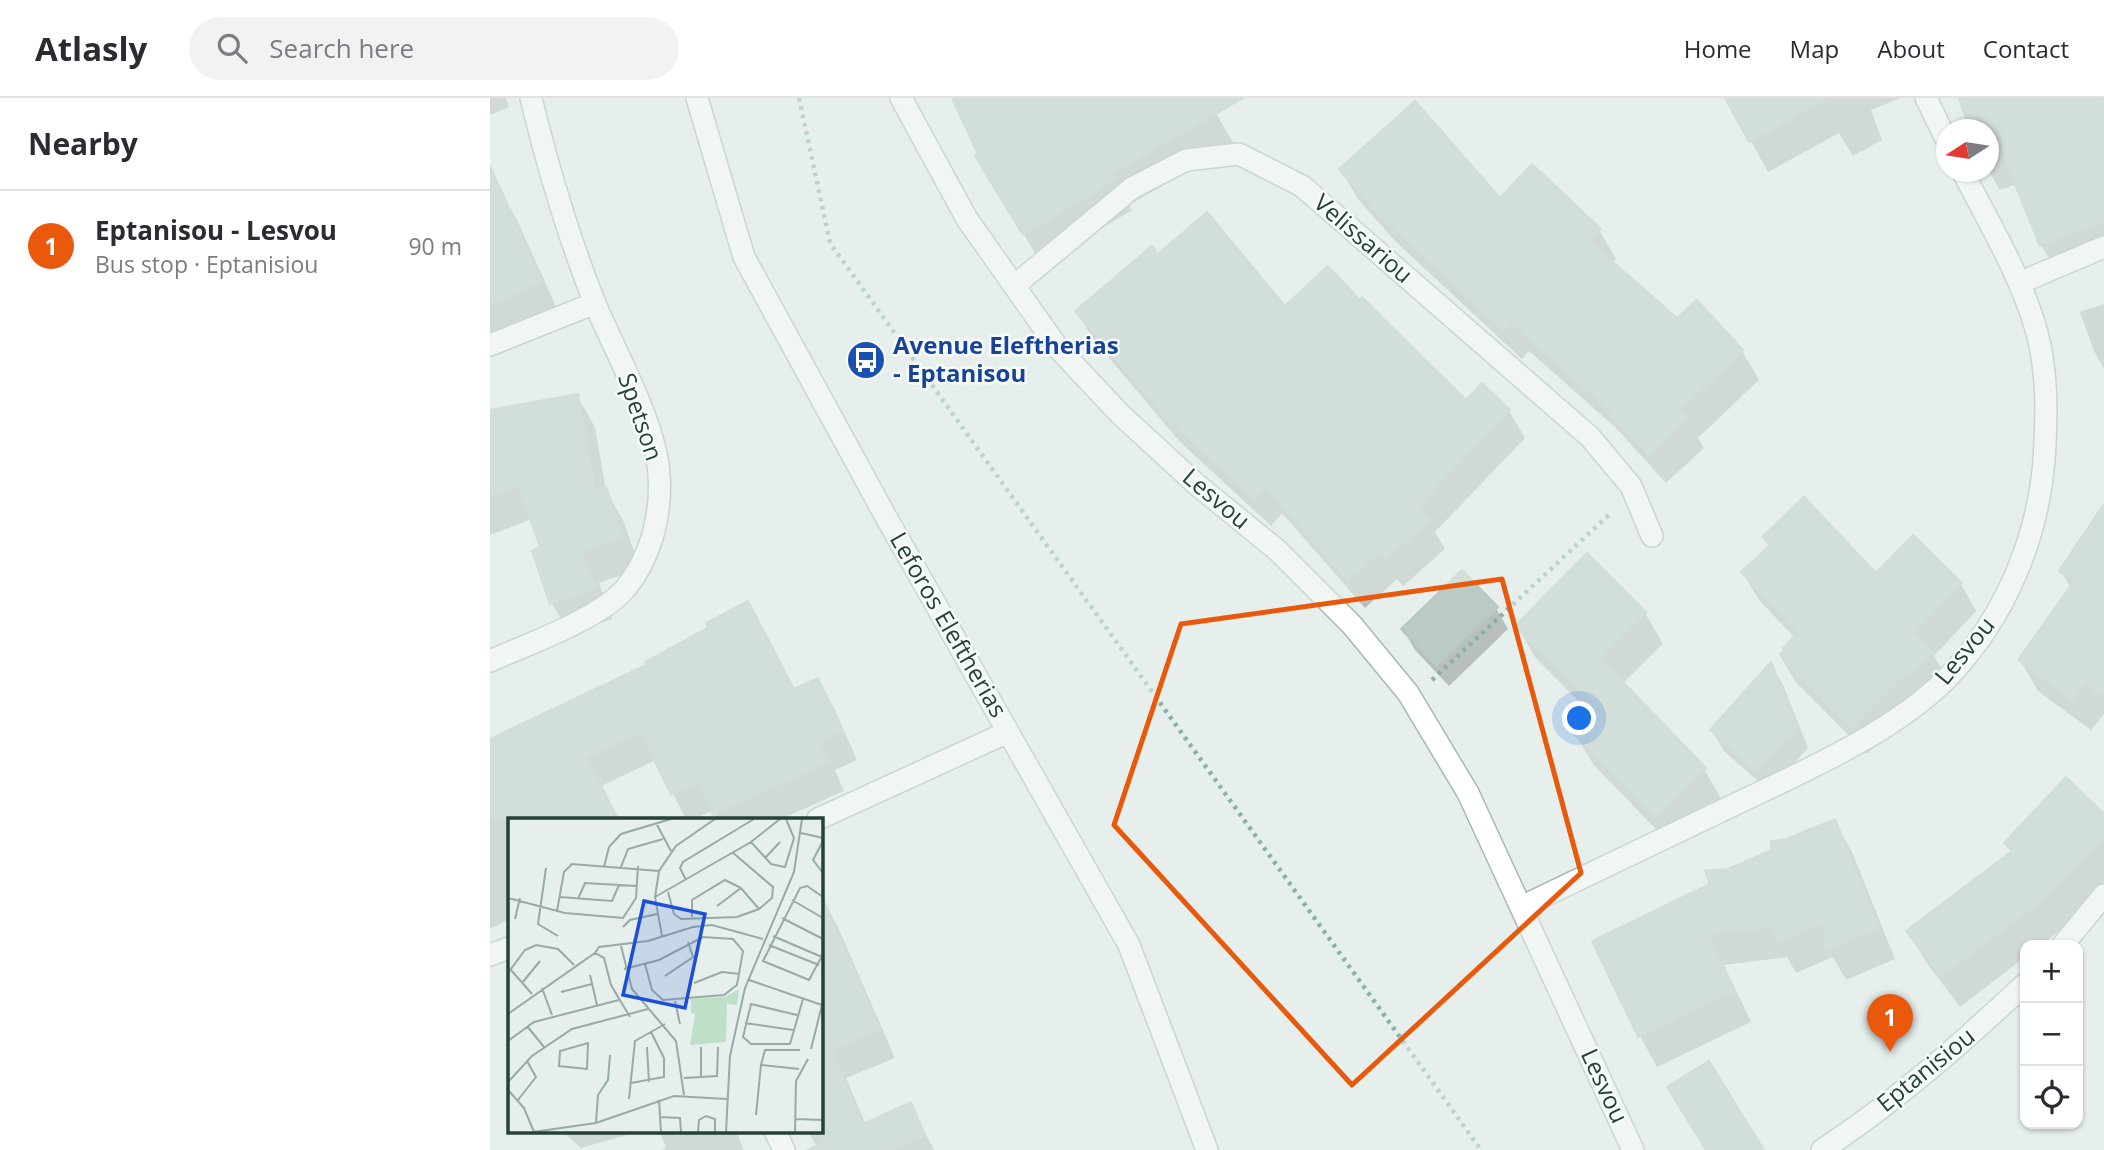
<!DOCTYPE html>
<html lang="en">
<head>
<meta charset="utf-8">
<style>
  :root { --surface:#fff; --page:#f2f2f3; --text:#2b2b33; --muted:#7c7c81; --line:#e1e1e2; --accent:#ea580c }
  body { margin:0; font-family:"Open Sans",sans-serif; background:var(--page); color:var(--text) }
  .controls { position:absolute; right:21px; bottom:21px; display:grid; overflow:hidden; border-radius:14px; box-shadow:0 2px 5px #0004 }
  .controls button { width:63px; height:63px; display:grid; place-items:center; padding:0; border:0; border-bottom:2px solid var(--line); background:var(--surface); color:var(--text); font:35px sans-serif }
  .compass { position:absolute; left:1446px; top:21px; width:63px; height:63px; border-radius:50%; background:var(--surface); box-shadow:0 2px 5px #0004; rotate:258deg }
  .you { position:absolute; left:1090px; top:621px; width:24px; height:24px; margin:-18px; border:5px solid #fff; border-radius:50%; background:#1a73e8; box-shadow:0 0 0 10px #1a73e833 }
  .badge { display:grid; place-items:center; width:46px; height:46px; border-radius:50%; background:var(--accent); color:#fff; font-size:23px; font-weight:700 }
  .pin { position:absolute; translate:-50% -58px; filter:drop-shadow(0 2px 4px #0008) }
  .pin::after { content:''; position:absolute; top:37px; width:24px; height:21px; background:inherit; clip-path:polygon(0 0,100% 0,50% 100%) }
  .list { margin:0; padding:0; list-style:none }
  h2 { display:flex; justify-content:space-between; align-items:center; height:91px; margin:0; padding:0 28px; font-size:30px }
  h2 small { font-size:23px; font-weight:400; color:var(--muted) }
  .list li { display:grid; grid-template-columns:46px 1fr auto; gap:21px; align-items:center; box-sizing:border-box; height:112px; padding:0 28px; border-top:2px solid var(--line) }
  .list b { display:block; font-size:26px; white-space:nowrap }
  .list p { margin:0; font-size:23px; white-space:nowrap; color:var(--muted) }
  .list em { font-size:23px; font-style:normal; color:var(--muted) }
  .icon { flex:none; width:38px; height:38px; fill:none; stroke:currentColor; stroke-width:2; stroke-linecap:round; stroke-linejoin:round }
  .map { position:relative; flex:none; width:1614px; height:1052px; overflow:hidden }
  header { display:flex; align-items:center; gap:42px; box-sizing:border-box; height:98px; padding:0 35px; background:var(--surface); border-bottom:2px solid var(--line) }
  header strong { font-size:33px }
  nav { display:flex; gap:38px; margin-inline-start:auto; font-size:24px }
  .search { width:490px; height:63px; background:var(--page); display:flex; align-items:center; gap:18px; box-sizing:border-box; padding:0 24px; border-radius:38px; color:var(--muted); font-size:26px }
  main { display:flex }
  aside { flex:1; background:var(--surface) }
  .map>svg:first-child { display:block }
  .shadow { fill:#0003 }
  .building { fill:#bbcac4; stroke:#b8c9c2; stroke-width:2 }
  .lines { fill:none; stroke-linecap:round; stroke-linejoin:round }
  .minor-casing { stroke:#a8b8b2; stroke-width:24 }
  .path { stroke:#86b3a5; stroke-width:4.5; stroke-dasharray:3.5 5; stroke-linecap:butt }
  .minor { stroke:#fff; stroke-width:21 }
  .marked { fill:none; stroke:#e8590c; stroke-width:5; stroke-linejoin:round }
  .labels { text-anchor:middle; stroke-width:5; stroke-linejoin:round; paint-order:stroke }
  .street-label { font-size:24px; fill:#24423a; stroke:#f7fbf9 }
  .transit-label { font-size:24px; font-weight:bold; fill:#164399; stroke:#f7fbf9; text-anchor:start }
  .inset-road { fill:none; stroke:#98aaa4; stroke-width:2 }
  .view { fill:#1d4ed8; fill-opacity:0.15; stroke:#1d4ed8; stroke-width:3.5 }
  .inset-edge { fill:none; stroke:#24423a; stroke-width:3.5 }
</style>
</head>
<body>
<header>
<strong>Atlasly</strong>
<div class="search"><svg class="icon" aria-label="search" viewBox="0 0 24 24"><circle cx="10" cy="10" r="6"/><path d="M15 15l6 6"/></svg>Search here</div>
<nav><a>Home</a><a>Map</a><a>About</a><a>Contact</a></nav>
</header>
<main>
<aside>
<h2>Nearby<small></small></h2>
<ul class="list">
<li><span class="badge">1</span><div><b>Eptanisou - Lesvou</b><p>Bus stop · Eptanisiou</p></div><em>90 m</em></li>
</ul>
</aside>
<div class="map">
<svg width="1614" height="1052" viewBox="0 0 1614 1052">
  <rect width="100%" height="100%" fill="#e6efeb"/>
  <path class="shadow" d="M 0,0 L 16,0 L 19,9 L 0,17 Z
    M 464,0 L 717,0 L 744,46 L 639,107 L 642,112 L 552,167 L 506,89 Z
    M 1254,0 L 1408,0 L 1408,1 L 1381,12 L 1392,42 L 1363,58 L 1349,35 L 1278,74 L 1241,7 Z
    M 1471,0 L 1614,0 L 1614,160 L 1569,178 L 1551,147 L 1527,86 L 1510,92 L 1498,72 L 1498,32 Z
    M 851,72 L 1010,103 L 1109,132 L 1126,161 L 1122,165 L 1187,222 L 1252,253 L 1269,282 L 1208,340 L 1214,350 L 1176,385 L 1125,329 L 1039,253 L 1032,261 L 905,143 L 868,101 Z
    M 8,90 L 26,120 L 69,215 L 0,245 L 0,93 Z
    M 668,158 L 795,211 L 870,205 L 976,304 L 1019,313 L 1035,340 L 945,434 L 955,451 L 913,488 L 907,481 L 875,510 L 792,415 L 781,428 L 690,344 L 603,241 L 587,213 Z
    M 1614,206 L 1614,271 L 1604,253 L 1590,214 Z
    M 87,298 L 105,329 L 116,393 L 133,422 L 150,470 L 109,485 L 122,521 L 80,536 L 62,506 L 44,454 L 52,450 L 42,421 L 0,437 L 0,313 Z
    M 1614,434 L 1614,616 L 1601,632 L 1548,593 L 1530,562 L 1581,490 L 1571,473 Z
    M 1275,439 L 1386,478 L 1471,486 L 1486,513 L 1444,558 L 1458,582 L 1431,602 L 1377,656 L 1305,583 L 1289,556 L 1305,540 L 1269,502 L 1253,475 L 1280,449 Z
    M 1006,510 L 1018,531 L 959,588 L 925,552 L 913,531 Z
    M 1155,515 L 1173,546 L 1132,586 L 1214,671 L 1232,702 L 1183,749 L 1103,666 L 1085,635 L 1103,618 L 1045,559 L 1027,528 Z
    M 1281,567 L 1293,587 L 1318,650 L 1279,693 L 1234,653 L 1222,632 Z
    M 327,582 L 344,610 L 367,662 L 345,672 L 354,693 L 291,721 L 228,721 L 223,712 L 205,721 L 196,721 L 166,662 L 111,688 L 128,721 L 19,721 L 19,821 L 0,831 L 0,643 L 305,592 Z
    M 1614,718 L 1614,787 L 1567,835 L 1551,847 L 1535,847 L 1535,859 L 1470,909 L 1436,864 L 1419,834 L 1522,755 L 1516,745 Z
    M 1344,723 L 1362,754 L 1405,861 L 1356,882 L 1343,859 L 1306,875 L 1297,859 L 1234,867 L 1261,924 L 1167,969 L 1150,938 L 1222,787 L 1238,773 L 1284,753 L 1297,743 Z
    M 331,799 L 347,827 L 405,960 L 356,980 L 376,1027 L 420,1006 L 444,1052 L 329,1052 L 318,1034 L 331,1033 Z
    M 72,1033 L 161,1033 L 153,1036 L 151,1033 L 91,1050 Z
    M 169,1033 L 246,1033 L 254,1052 L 172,1052 L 176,1049 Z"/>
  <path class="building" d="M 462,0 L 753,0 L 623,75 L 626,81 L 533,137 L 485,58 L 488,56 Z
    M 1235,0 L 1339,0 L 1259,44 Z
    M 1469,0 L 1614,0 L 1614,123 L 1550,148 L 1512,54 L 1499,59 L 1499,32 L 1480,32 Z
    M 925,3 L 1010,100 L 1042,66 L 1111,131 L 1099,143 L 1187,220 L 1207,202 L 1253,252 L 1191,311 L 1198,320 L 1159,357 L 1106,300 L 1021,225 L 1014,233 L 886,114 L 849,71 Z
    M 0,68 L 52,183 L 0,207 Z
    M 717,114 L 795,208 L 838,168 L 870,202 L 872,199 L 976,302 L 992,285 L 1020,312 L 928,408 L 940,422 L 896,461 L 890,454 L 858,483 L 775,389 L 764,401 L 672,316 L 585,213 L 662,148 L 668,156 Z
    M 88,296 L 105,392 L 116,389 L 133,439 L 92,454 L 106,490 L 60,506 L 42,453 L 50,449 L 28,388 L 0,399 L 0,312 Z
    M 1314,399 L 1386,475 L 1423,437 L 1472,485 L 1424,535 L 1444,554 L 1419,579 L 1415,576 L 1361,630 L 1293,561 L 1293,550 L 1308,535 L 1251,474 L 1280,447 L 1272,439 Z
    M 1614,406 L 1614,599 L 1595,585 L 1583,602 L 1528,562 L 1584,483 L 1569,473 Z
    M 1097,455 L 1156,514 L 1110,560 L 1216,670 L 1165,719 L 1083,635 L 1107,611 L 1025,528 Z
    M 972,472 L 1008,509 L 946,568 L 911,531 Z
    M 258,503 L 304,591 L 328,580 L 353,633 L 330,644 L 339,664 L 223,717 L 208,684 L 181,697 L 151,634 L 97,660 L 128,721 L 0,721 L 0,641 L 156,567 L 155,564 L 218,530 L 216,525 Z
    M 1281,564 L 1307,628 L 1266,674 L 1220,632 Z
    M 1576,679 L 1614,716 L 1614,738 L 1550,804 L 1451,879 L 1416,833 L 1522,753 L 1514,745 Z
    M 1345,721 L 1389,830 L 1336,852 L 1333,825 L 1287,844 L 1280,829 L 1218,836 L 1245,893 L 1148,939 L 1102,843 L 1220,786 L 1215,773 L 1238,771 L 1282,752 L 1281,743 L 1296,741 Z
    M 331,797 L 390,931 L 341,952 L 373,1026 L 421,1004 L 435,1037 L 402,1052 L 317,1052 L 331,1046 Z
    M 1219,963 L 1274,1052 L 1216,1052 L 1177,989 Z"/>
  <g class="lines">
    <defs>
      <path id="minor" d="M 207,0 L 254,159 L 396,419 L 639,847 L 717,1052
        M 411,0 L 477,121 L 568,250 L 630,316 L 706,386 L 787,452 L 862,527 L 918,595 L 978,695 L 1143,1052
        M 1436,0 L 1456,41
        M 1529,185 L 1614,149
        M 524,188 L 642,90 L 696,62 L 749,56 L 812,88 L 1100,339 L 1141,388 L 1162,438
        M 0,247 L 105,205
        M 0,563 C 38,546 109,521 135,491 C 161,460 172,416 169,376 C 166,327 126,255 106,208 C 79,141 58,70 41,0
        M 328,721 L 518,634
        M 1031,809 C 1104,774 1177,739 1250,704 C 1317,672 1410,631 1461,576 C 1515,519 1548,440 1554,362 C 1557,318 1558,274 1546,231 C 1530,176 1499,125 1473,74
        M 1573,847 L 1614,797
        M 0,857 L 19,850
        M 285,1033 L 294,1052
        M 1332,1052 C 1405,1004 1471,946 1535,886"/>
    </defs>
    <use href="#minor" class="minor-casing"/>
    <path class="path" d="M 309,0 L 340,145 L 991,1052
      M 942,582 L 1122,414"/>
    <use href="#minor" class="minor"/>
  </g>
  <path d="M0 0H1614V1052H0ZM 1012,481 L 1091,775 L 862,987 L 624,727 L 691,526 Z" fill="#e6efeb" fill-opacity=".55" fill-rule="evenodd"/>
  <path class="marked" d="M 1012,481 L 1091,775 L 862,987 L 624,727 L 691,526 Z"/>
  <defs>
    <symbol id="bus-disc" viewBox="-11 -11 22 22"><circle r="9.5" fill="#1a4fb4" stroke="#f7fbf9"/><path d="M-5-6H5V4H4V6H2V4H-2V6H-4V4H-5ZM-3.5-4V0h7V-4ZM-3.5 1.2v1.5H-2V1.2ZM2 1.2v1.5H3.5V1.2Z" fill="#fff"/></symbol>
  </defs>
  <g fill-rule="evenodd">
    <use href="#bus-disc" x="354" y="240" width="44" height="44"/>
  </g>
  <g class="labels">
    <g class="street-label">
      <text transform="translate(873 141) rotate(41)" y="8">Velissariou</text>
      <text transform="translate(150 319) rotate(71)" y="8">Spetson</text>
      <text transform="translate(726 401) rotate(40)" y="8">Lesvou</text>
      <text transform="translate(458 527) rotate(60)" y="8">Leforos Eleftherias</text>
      <text transform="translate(1475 553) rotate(-51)" y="8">Lesvou</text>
      <text transform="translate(1436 972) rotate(-39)" y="8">Eptanisiou</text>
      <text transform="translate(1114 988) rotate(65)" y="8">Lesvou</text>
    </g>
    <g class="transit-label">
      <text x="403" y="256">Avenue Eleftherias<tspan x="403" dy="28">- Eptanisou</tspan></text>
    </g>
  </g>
  <g transform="translate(18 720)">
    <rect width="315" height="315" fill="#e6efeb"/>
    <path d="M 231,171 L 229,187 L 219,186 L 218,224 L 182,227 L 187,197 L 183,194 L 183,181 L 217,179 Z" fill="#bfe0c8"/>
    <path class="inset-road" d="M 148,5 L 163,33M 293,15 L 315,20M 315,23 L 305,42 L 315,55M 243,24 L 263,46 L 277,49 L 286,20 L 278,1M 257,40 L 272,24M 96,49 L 101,29 L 113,16 L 163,1M 113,49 L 120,31 L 155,21M 38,50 L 30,106 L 50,118M 178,62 L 172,50 L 175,44 L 246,1M 160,74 L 166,96 L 173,101 L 229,99 L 251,91 L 264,80 L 265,69 L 224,34M 52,79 L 104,83 L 111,67M 147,79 L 243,24 L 272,1M 315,79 L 299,68 L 292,70 L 255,143 L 301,162 L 315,136M 0,80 L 57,95 L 115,100 L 128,80 L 130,48M 70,81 L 77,65 L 129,68M 284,82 L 315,100M 209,88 L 233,70M 49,93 L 56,54 L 64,46 L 151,53M 184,99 L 184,82 L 217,62 L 233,70 L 251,91M 274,100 L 315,121M 7,101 L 12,80M 115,109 L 122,102 L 149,96M 154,118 L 147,79 L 151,53 L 168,28 L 207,1M 265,118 L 314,139M 261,127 L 311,147M 113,128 L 124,171 L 168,223 L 176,277M 87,135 L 91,129 L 140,123 L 185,109 L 204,107 L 255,121M 116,151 L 151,142 L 195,119 L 225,121 L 235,133 L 229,167 L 216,177 L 155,182 L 144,172 L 137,146M 3,152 L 24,176M 0,155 L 17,132 L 28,127 L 50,131 L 66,147M 82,157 L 89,187M 157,158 L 185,139 L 180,124M 241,162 L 314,187M 14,165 L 32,143M 186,165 L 214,154 L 232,156M 34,170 L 44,197M 53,174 L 84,166M 167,183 L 172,206M 0,196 L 87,135 L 96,140 L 103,167 L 122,199M 289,197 L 243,186 L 235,219 L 243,226 L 282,226 L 295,181M 237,205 L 285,212M 19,208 L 36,229M 0,223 L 26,204 L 111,182M 80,225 L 79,251 L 51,248 L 52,233 ZM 139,229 L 141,264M 193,229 L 193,260M 303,231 L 315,183M 253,247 L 257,232 L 292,232M 176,260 L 209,258 L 210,229M 0,264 L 24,238 L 64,211 L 140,191M 123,265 L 156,259 L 156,240 L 143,214M 0,272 L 16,290 L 26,314M 121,281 L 127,223 L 157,206M 10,282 L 28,259 L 19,243M 151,282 L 153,314M 248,297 L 253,247 L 291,251M 152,299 L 172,300 L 173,314M 287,301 L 315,302M 88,305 L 90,277 L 100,262 L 102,237M 25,314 L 88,305 L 166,278 L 219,281M 190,314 L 191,302 L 198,298 L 207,301 L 207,314M 218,314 L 222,238 L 237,170 L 286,54 L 294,1M 287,314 L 288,263 L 300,241"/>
    <path class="view" d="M 136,83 L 197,96 L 177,190 L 115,177 Z"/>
    <rect width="315" height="315" class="inset-edge"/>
  </g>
</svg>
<div class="controls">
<button>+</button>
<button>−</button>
<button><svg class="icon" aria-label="locate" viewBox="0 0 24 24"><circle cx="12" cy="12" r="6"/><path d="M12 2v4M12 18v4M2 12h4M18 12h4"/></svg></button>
</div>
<svg class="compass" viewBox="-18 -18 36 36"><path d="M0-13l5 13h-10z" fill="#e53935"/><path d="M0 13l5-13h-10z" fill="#7c7c81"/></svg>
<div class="you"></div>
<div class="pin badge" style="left:1400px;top:954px">1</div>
</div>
</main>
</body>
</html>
